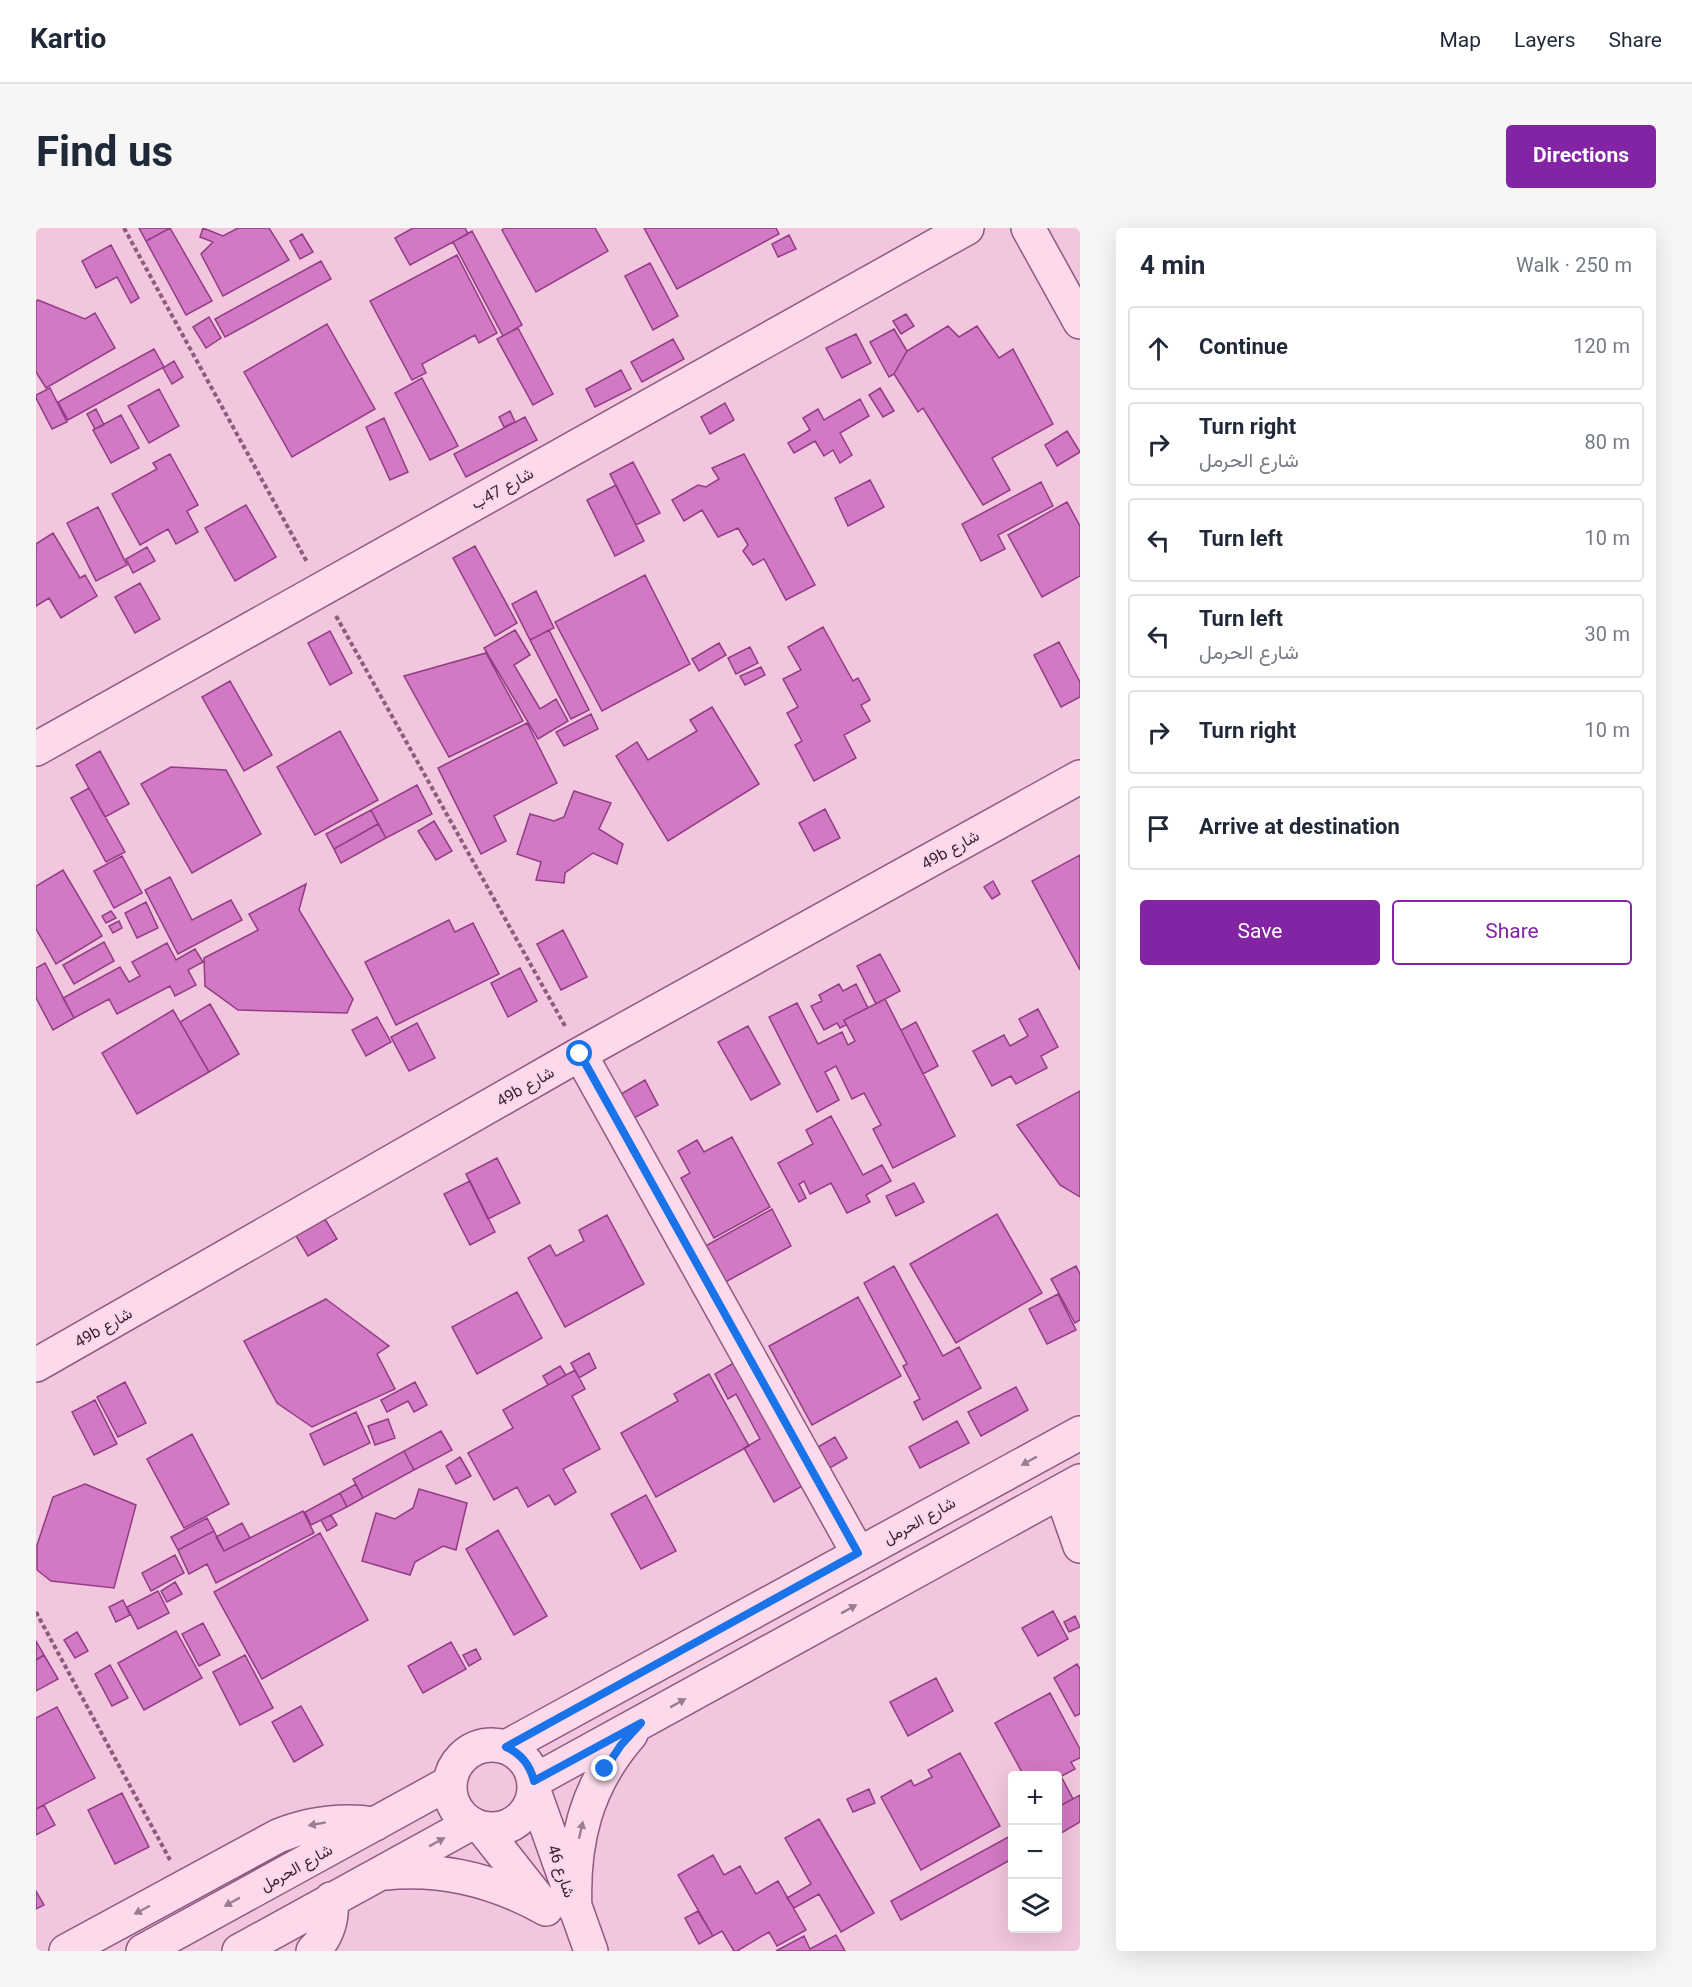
<!DOCTYPE html>
<html lang="en">
<head>
<meta charset="utf-8">
<style>
  :root { --surface:#fff; --page:#f6f6f7; --text:#1f2937; --muted:#747a83; --line:#e0e1e3; --accent:#8324a4 }
  body { margin:0; font-family:Georgia,Vazirmatn,serif; background:var(--page); color:var(--text) }
  .controls { position:absolute; right:18px; bottom:18px; display:grid; overflow:hidden; border-radius:6px; box-shadow:0 6px 24px #0002 }
  .controls button { width:54px; height:54px; display:grid; place-items:center; padding:0; border:0; border-bottom:2px solid var(--line); background:var(--surface); color:var(--text); font:30px sans-serif }
  .stop { position:absolute; width:18px; height:18px; margin:-14px; border:4px solid #1a73e8; border-radius:50%; background:#fff }
  .stop.end { background:#1a73e8; border-color:#fff; box-shadow:0 2px 6px #0008 }
  .list { margin:0; padding:0; list-style:none }
  h2 { display:flex; justify-content:space-between; align-items:center; height:78px; margin:0; padding:0 24px; font-size:26px }
  h2 small { font-size:20px; font-weight:400; color:var(--muted) }
  .list li { display:grid; grid-template-columns:39px 1fr auto; gap:18px; align-items:center; box-sizing:border-box; height:84px; margin:0 12px 12px; padding:0 12px; border:2px solid var(--line); border-radius:6px }
  .list b { display:block; font-size:22px; white-space:nowrap }
  .list p { margin:0; font-size:20px; white-space:nowrap; color:var(--muted) }
  .list em { font-size:20px; font-style:normal; color:var(--muted) }
  .actions { display:flex; gap:12px; padding:18px 24px }
  .actions a { flex:1; padding:14px 0; border:2px solid var(--accent); border-radius:6px; text-align:center; font-size:21px; color:var(--accent) }
  .actions .main { background:var(--accent); color:#fff }
  .icon { flex:none; width:33px; height:33px; fill:none; stroke:currentColor; stroke-width:2; stroke-linecap:round; stroke-linejoin:round }
  .map { position:relative; flex:none; width:1044px; height:1723px; overflow:hidden; border-radius:6px }
  header { display:flex; align-items:center; gap:36px; box-sizing:border-box; height:84px; padding:0 30px; background:var(--surface); border-bottom:2px solid var(--line) }
  header strong { font-size:28px }
  nav { display:flex; gap:33px; margin-inline-start:auto; font-size:21px }
  .intro { display:flex; align-items:center; justify-content:space-between; box-sizing:border-box; height:144px; padding:0 36px }
  h1 { margin:0; font-size:42px }
  .button { padding:15px 27px; border-radius:6px; background:var(--accent); color:#fff; font-size:21px; font-weight:700 }
  main { display:flex; gap:36px; padding:0 36px }
  aside { flex:1; background:var(--surface); border-radius:6px; box-shadow:0 6px 24px #0002 }
  .map>svg:first-child { display:block }
  .building { fill:#d378c4; stroke:#913d84; stroke-width:1.5 }
  .lines { fill:none; stroke-linecap:round; stroke-linejoin:round }
  .minor-casing { stroke:#905980; stroke-width:36 }
  .path { stroke:#905980; stroke-width:4; stroke-dasharray:4.5 3; stroke-linecap:butt }
  .minor { stroke:#fcdaec; stroke-width:33 }
  .oneway { fill:#9d7c92 }
  .route { stroke:#1a73e8; stroke-width:8 }
  .labels { text-anchor:middle; stroke-width:4.5; stroke-linejoin:round; paint-order:stroke }
  .street-label { font-size:16px; fill:#3e1e37; stroke:#f9d6e9 }
</style>
</head>
<body>
<header>
<strong>Kartio</strong>
<nav><a>Map</a><a>Layers</a><a>Share</a></nav>
</header>
<div class="intro"><h1>Find us</h1><a class="button">Directions</a></div>
<main>
<div class="map">
<svg width="1044" height="1723" viewBox="0 0 1044 1723">
  <rect width="100%" height="100%" fill="#f2c6de"/>
  <path class="building" d="M 103,0 L 134,0 L 110,13 Z
    M 134,0 L 176,73 L 150,87 L 110,13 Z
    M 167,0 L 187,8 L 202,0 L 233,0 L 253,32 L 187,68 L 165,26 L 177,14 L 164,9 Z
    M 377,0 L 429,0 L 432,6 L 374,37 L 359,10 Z
    M 469,0 L 559,0 L 572,23 L 500,64 L 466,2 Z
    M 608,0 L 740,0 L 743,6 L 641,61 Z
    M 436,3 L 486,97 L 467,108 L 417,14 Z
    M 266,6 L 277,24 L 264,31 L 254,13 Z
    M 753,7 L 760,21 L 742,29 L 736,16 Z
    M 75,17 L 103,70 L 95,75 L 81,49 L 60,60 L 46,33 Z
    M 421,27 L 461,105 L 443,115 L 439,107 L 386,136 L 390,145 L 376,152 L 334,73 Z
    M 285,33 L 295,51 L 189,109 L 179,91 Z
    M 614,35 L 642,88 L 617,102 L 589,48 Z
    M 2,72 L 49,91 L 59,85 L 79,120 L 10,160 L 0,144 L 0,73 Z
    M 870,86 L 878,98 L 865,106 L 857,93 Z
    M 173,89 L 185,110 L 170,120 L 157,99 Z
    M 291,96 L 339,181 L 256,229 L 208,144 Z
    M 912,98 L 923,109 L 941,98 L 963,130 L 977,121 L 1017,196 L 956,230 L 974,262 L 947,277 L 887,180 L 882,184 L 858,146 L 871,123 Z
    M 482,100 L 517,166 L 497,177 L 461,111 Z
    M 858,101 L 871,123 L 858,146 L 853,149 L 834,114 Z
    M 820,106 L 835,135 L 806,150 L 790,120 Z
    M 637,111 L 648,131 L 606,154 L 595,134 Z
    M 118,121 L 128,139 L 32,192 L 22,174 Z
    M 138,133 L 147,149 L 136,156 L 127,140 Z
    M 585,142 L 595,161 L 559,179 L 550,161 Z
    M 386,150 L 422,218 L 394,232 L 359,165 Z
    M 14,160 L 31,194 L 16,201 L 0,170 L 0,167 Z
    M 844,160 L 858,183 L 847,189 L 833,167 Z
    M 123,161 L 143,198 L 113,215 L 92,178 Z
    M 824,171 L 833,188 L 804,205 L 816,227 L 804,235 L 797,222 L 788,228 L 779,213 L 758,225 L 752,215 L 774,202 L 767,190 L 782,181 L 788,192 Z
    M 689,175 L 698,192 L 674,206 L 665,189 Z
    M 60,181 L 68,197 L 59,201 L 51,186 Z
    M 474,183 L 479,194 L 468,199 L 463,189 Z
    M 85,187 L 103,220 L 75,235 L 57,202 Z
    M 489,189 L 501,212 L 430,249 L 418,226 Z
    M 348,190 L 372,244 L 354,252 L 330,199 Z
    M 1031,203 L 1044,224 L 1021,238 L 1009,217 Z
    M 134,226 L 162,277 L 151,283 L 162,304 L 140,316 L 132,301 L 104,317 L 76,266 L 121,241 L 117,235 Z
    M 708,226 L 779,357 L 750,372 L 728,331 L 717,337 L 707,323 L 712,317 L 702,300 L 682,309 L 666,282 L 648,293 L 636,272 L 662,257 L 670,259 L 683,251 L 676,240 Z
    M 597,234 L 624,285 L 600,297 L 574,246 Z
    M 834,252 L 848,279 L 812,298 L 799,270 Z
    M 1005,254 L 1017,278 L 962,307 L 969,321 L 945,333 L 926,296 Z
    M 580,257 L 608,313 L 579,328 L 551,272 Z
    M 1031,274 L 1044,298 L 1044,348 L 1006,369 L 972,307 Z
    M 210,277 L 240,329 L 199,353 L 169,300 Z
    M 62,279 L 91,337 L 60,353 L 31,295 Z
    M 17,305 L 44,350 L 49,347 L 61,368 L 25,390 L 13,370 L 0,378 L 0,316 Z
    M 439,318 L 481,395 L 459,408 L 417,330 Z
    M 111,319 L 119,333 L 97,345 L 90,331 Z
    M 609,347 L 654,436 L 566,483 L 519,394 Z
    M 104,355 L 124,391 L 99,405 L 79,369 Z
    M 500,363 L 518,400 L 494,412 L 476,376 Z
    M 787,399 L 817,453 L 822,450 L 834,472 L 825,477 L 834,493 L 808,507 L 820,530 L 778,553 L 759,517 L 766,513 L 751,485 L 762,479 L 747,451 L 765,442 L 752,419 Z
    M 479,402 L 494,427 L 478,437 L 504,481 L 520,471 L 532,493 L 502,511 L 448,420 Z
    M 513,402 L 553,482 L 535,491 L 494,412 Z
    M 294,403 L 316,445 L 294,457 L 272,415 Z
    M 1023,414 L 1044,454 L 1044,469 L 1025,479 L 998,427 Z
    M 683,415 L 690,427 L 663,443 L 656,431 Z
    M 714,419 L 722,435 L 700,446 L 692,430 Z
    M 450,425 L 487,493 L 413,529 L 368,448 Z
    M 725,439 L 729,447 L 709,457 L 704,448 Z
    M 194,453 L 236,527 L 208,543 L 166,469 Z
    M 676,479 L 723,556 L 632,613 L 580,528 L 601,514 L 612,532 L 661,503 L 654,492 Z
    M 555,486 L 562,501 L 528,518 L 520,504 Z
    M 491,495 L 521,555 L 458,588 L 470,613 L 445,626 L 402,540 Z
    M 304,503 L 342,572 L 279,607 L 241,539 Z
    M 64,523 L 93,576 L 69,589 L 40,537 Z
    M 135,539 L 190,542 L 225,606 L 156,645 L 105,556 Z
    M 381,557 L 396,586 L 350,610 L 335,582 Z
    M 53,560 L 89,624 L 70,634 L 35,570 Z
    M 538,563 L 575,575 L 563,601 L 587,616 L 581,636 L 557,625 L 529,645 L 528,655 L 500,652 L 505,634 L 481,626 L 494,586 L 518,593 L 528,589 Z
    M 789,581 L 804,610 L 778,623 L 763,595 Z
    M 335,582 L 342,596 L 298,621 L 290,606 Z
    M 398,593 L 416,623 L 400,632 L 382,603 Z
    M 342,596 L 350,610 L 305,635 L 298,621 Z
    M 1044,627 L 1044,742 L 996,653 Z
    M 86,628 L 106,665 L 78,680 L 58,643 Z
    M 27,642 L 66,708 L 20,736 L 0,701 L 0,658 Z
    M 134,649 L 156,692 L 195,672 L 206,692 L 142,726 L 109,662 Z
    M 957,653 L 964,666 L 956,671 L 948,659 Z
    M 270,656 L 263,682 L 317,771 L 311,785 L 202,782 L 169,758 L 168,730 L 222,702 L 213,686 Z
    M 110,674 L 122,700 L 101,710 L 89,685 Z
    M 75,683 L 80,690 L 70,695 L 66,688 Z
    M 413,692 L 419,704 L 437,695 L 463,746 L 360,797 L 329,734 Z
    M 83,693 L 86,700 L 77,705 L 73,698 Z
    M 527,702 L 551,749 L 525,762 L 501,716 Z
    M 68,714 L 78,733 L 38,756 L 27,737 Z
    M 131,715 L 140,732 L 159,721 L 167,734 L 152,742 L 160,757 L 139,768 L 134,758 L 81,786 L 73,771 L 38,790 L 27,770 L 84,739 L 93,754 L 104,748 L 96,734 Z
    M 844,726 L 864,763 L 840,776 L 821,738 Z
    M 9,735 L 38,790 L 17,802 L 0,770 L 0,740 Z
    M 484,740 L 501,773 L 472,789 L 455,755 Z
    M 803,756 L 807,763 L 820,756 L 832,780 L 808,792 L 810,797 L 804,800 L 801,795 L 788,802 L 775,778 L 786,773 L 783,767 Z
    M 849,771 L 919,908 L 857,940 L 837,901 L 845,897 L 828,865 L 816,871 L 800,838 L 789,844 L 803,872 L 781,884 L 733,789 L 761,775 L 782,816 L 806,804 L 812,817 L 819,813 L 808,792 Z
    M 174,776 L 203,826 L 173,844 L 144,794 Z
    M 1002,781 L 1022,819 L 1005,828 L 1011,840 L 980,856 L 975,848 L 956,858 L 937,823 L 968,807 L 974,818 L 992,808 L 983,791 Z
    M 137,782 L 173,844 L 101,886 L 66,825 Z
    M 341,789 L 355,814 L 330,828 L 316,802 Z
    M 880,794 L 902,838 L 887,846 L 865,802 Z
    M 381,795 L 399,830 L 373,843 L 355,809 Z
    M 712,798 L 744,856 L 715,872 L 682,814 Z
    M 609,852 L 622,877 L 598,890 L 585,866 Z
    M 1044,863 L 1044,969 L 1024,957 L 981,897 Z
    M 795,888 L 827,947 L 846,937 L 855,953 L 830,967 L 834,974 L 811,985 L 795,955 L 774,966 L 768,953 L 763,956 L 770,970 L 763,974 L 742,935 L 777,916 L 770,902 Z
    M 696,909 L 734,979 L 678,1010 L 645,950 L 654,945 L 642,923 L 661,912 L 668,924 Z
    M 461,930 L 484,975 L 452,991 L 430,946 Z
    M 434,953 L 459,1004 L 434,1017 L 408,966 Z
    M 878,955 L 888,974 L 860,988 L 850,968 Z
    M 736,981 L 755,1018 L 684,1057 L 664,1021 Z
    M 961,986 L 1006,1065 L 920,1115 L 874,1036 Z
    M 571,987 L 608,1056 L 529,1099 L 492,1030 L 514,1017 L 520,1028 L 548,1013 L 543,1002 Z
    M 289,991 L 301,1011 L 272,1028 L 260,1008 Z
    M 858,1038 L 907,1128 L 923,1119 L 945,1160 L 887,1192 L 878,1174 L 884,1171 L 867,1138 L 871,1136 L 828,1055 Z
    M 1040,1038 L 1044,1046 L 1044,1092 L 1039,1095 L 1015,1051 Z
    M 481,1064 L 506,1110 L 441,1146 L 416,1099 Z
    M 1022,1066 L 1040,1102 L 1011,1116 L 993,1081 Z
    M 822,1069 L 865,1148 L 776,1197 L 733,1118 Z
    M 290,1071 L 353,1118 L 341,1126 L 359,1161 L 276,1199 L 241,1175 L 208,1113 Z
    M 553,1125 L 560,1140 L 543,1150 L 535,1135 Z
    M 701,1133 L 770,1256 L 738,1274 L 708,1220 L 724,1211 L 700,1166 L 692,1171 L 679,1146 Z
    M 524,1138 L 530,1147 L 512,1157 L 507,1148 Z
    M 539,1142 L 549,1161 L 536,1168 L 564,1221 L 527,1241 L 540,1264 L 519,1277 L 513,1267 L 492,1279 L 481,1259 L 458,1272 L 432,1225 L 477,1200 L 467,1182 Z
    M 673,1146 L 713,1218 L 620,1269 L 585,1205 L 642,1173 L 638,1166 Z
    M 89,1154 L 110,1195 L 82,1209 L 61,1169 Z
    M 379,1154 L 391,1177 L 378,1184 L 372,1173 L 351,1184 L 345,1172 Z
    M 980,1159 L 992,1182 L 945,1208 L 932,1184 Z
    M 59,1172 L 81,1216 L 58,1227 L 36,1184 Z
    M 320,1184 L 334,1215 L 288,1237 L 274,1206 Z
    M 352,1191 L 359,1210 L 339,1217 L 332,1198 Z
    M 921,1193 L 933,1215 L 884,1240 L 873,1219 Z
    M 405,1203 L 416,1222 L 378,1242 L 368,1223 Z
    M 156,1206 L 193,1276 L 148,1300 L 111,1231 Z
    M 799,1209 L 811,1230 L 792,1241 L 780,1220 Z
    M 368,1223 L 378,1242 L 327,1270 L 317,1251 Z
    M 424,1229 L 435,1248 L 420,1256 L 410,1238 Z
    M 49,1256 L 100,1277 L 78,1360 L 15,1353 L 1,1342 L 1,1317 L 17,1269 Z
    M 320,1256 L 327,1270 L 311,1279 L 304,1265 Z
    M 383,1261 L 431,1275 L 420,1322 L 407,1318 L 379,1334 L 374,1347 L 326,1333 L 340,1285 L 359,1291 L 377,1280 Z
    M 304,1265 L 311,1279 L 275,1297 L 269,1284 Z
    M 610,1267 L 640,1323 L 605,1341 L 575,1286 Z
    M 267,1283 L 278,1305 L 180,1355 L 171,1336 L 153,1346 L 142,1322 L 178,1303 L 188,1323 Z
    M 295,1287 L 301,1297 L 291,1303 L 285,1292 Z
    M 171,1290 L 178,1303 L 142,1322 L 135,1309 Z
    M 206,1295 L 214,1310 L 188,1323 L 180,1309 Z
    M 462,1302 L 511,1388 L 478,1407 L 430,1321 Z
    M 284,1305 L 332,1392 L 226,1451 L 178,1364 Z
    M 139,1327 L 148,1345 L 115,1363 L 106,1345 Z
    M 139,1354 L 146,1366 L 131,1374 L 125,1363 Z
    M 122,1363 L 133,1385 L 102,1401 L 91,1379 Z
    M 87,1372 L 94,1387 L 80,1394 L 73,1379 Z
    M 1017,1383 L 1032,1411 L 1002,1428 L 986,1400 Z
    M 1039,1388 L 1044,1399 L 1033,1404 L 1028,1394 Z
    M 167,1395 L 184,1427 L 163,1438 L 146,1406 Z
    M 140,1403 L 166,1450 L 108,1482 L 82,1435 Z
    M 41,1404 L 52,1423 L 39,1430 L 28,1412 Z
    M 0,1413 L 8,1427 L 0,1432 Z
    M 415,1414 L 430,1441 L 387,1465 L 372,1438 Z
    M 440,1421 L 445,1431 L 433,1438 L 427,1427 Z
    M 8,1427 L 22,1451 L 0,1463 L 0,1432 Z
    M 209,1427 L 237,1480 L 204,1497 L 177,1444 Z
    M 1041,1436 L 1044,1441 L 1044,1486 L 1039,1488 L 1018,1450 Z
    M 74,1437 L 92,1470 L 76,1478 L 59,1446 Z
    M 900,1450 L 917,1483 L 872,1508 L 854,1474 Z
    M 1014,1465 L 1044,1521 L 1044,1530 L 1035,1534 L 1039,1541 L 1022,1550 L 1022,1548 L 988,1548 L 959,1495 Z
    M 265,1478 L 287,1517 L 258,1534 L 236,1494 Z
    M 21,1479 L 59,1550 L 0,1581 L 0,1490 Z
    M 924,1525 L 964,1598 L 885,1642 L 845,1569 L 875,1552 L 878,1558 L 896,1549 L 892,1542 Z
    M 1026,1550 L 1037,1571 L 1022,1579 L 1022,1553 Z
    M 833,1561 L 839,1575 L 817,1584 L 811,1571 Z
    M 86,1565 L 113,1619 L 79,1636 L 52,1582 Z
    M 1044,1567 L 1044,1594 L 1022,1607 L 1022,1579 Z
    M 8,1577 L 19,1597 L 0,1607 L 0,1581 Z
    M 783,1591 L 838,1685 L 805,1704 L 783,1666 L 758,1680 L 751,1670 L 775,1656 L 749,1610 Z
    M 976,1607 L 976,1631 L 865,1692 L 855,1673 Z
    M 677,1627 L 688,1647 L 704,1638 L 720,1666 L 742,1653 L 770,1702 L 741,1718 L 733,1704 L 701,1723 L 698,1723 L 686,1703 L 677,1708 L 642,1647 Z
    M 0,1663 L 8,1677 L 0,1681 Z
    M 662,1683 L 677,1708 L 663,1716 L 649,1690 Z
    M 800,1707 L 809,1723 L 740,1723 L 768,1708 L 774,1721 Z"/>
  <g class="lines">
    <defs>
      <path id="minor" d="M 992,0 L 1044,94
        M 0,521 L 931,0
        M 544,826 L 822,1325
        M 0,1137 L 544,826 L 1044,549
        M 1025,1264 L 1044,1318
        M414 1559a42 42 0 1 1 84 0a42 42 0 1 1-84 0Z
        M 470,1519 L 1044,1205
        M 498,1553 L 1044,1253
        M 498,1563 L 555,1723
        M 448,1602 L 504,1673
        M 349,1645 C 408,1639 460,1653 510,1681
        M 539,1681 C 536,1615 550,1557 595,1506
        M 30,1723 L 242,1608 C 274,1595 304,1591 339,1596
        M 107,1723 L 413,1555
        M 203,1723 L 434,1596
        M 277,1723 C 292,1708 297,1692 295,1671"/>
    </defs>
    <use href="#minor" class="minor-casing"/>
    <path class="path" d="M 88,0 L 271,334
      M 300,388 L 529,798
      M 0,1384 L 134,1632"/>
    <use href="#minor" class="minor"/>
  </g>
  <defs><path id="oneway-solid" d="M-6-.8H1V-3.2L6.5 0L1 3.2V.8H-6Z" transform="scale(1.5)"/></defs>
  <g class="oneway">
    <use href="#oneway-solid" transform="translate(993 1233) rotate(151)"/>
    <use href="#oneway-solid" transform="translate(813 1381) rotate(-29)"/>
    <use href="#oneway-solid" transform="translate(642 1475) rotate(-29)"/>
    <use href="#oneway-solid" transform="translate(281 1596) rotate(170)"/>
    <use href="#oneway-solid" transform="translate(545 1602) rotate(-77)"/>
    <use href="#oneway-solid" transform="translate(401 1614) rotate(-29)"/>
    <use href="#oneway-solid" transform="translate(196 1674) rotate(151)"/>
    <use href="#oneway-solid" transform="translate(106 1682) rotate(152)"/>
  </g>
  <g class="lines">
    <path class="route" d="M 544,826 L 822,1325 L 470,1519 C 486,1526 494,1537 498,1553 L 605,1495 L 585,1517 L 569,1541"/>
  </g>
  <g class="labels">
    <g class="street-label">
      <text transform="translate(466 260) rotate(-29)" y="6">شارع 47ب</text>
      <text transform="translate(914 621) rotate(-29)" y="6">49b شارع</text>
      <text transform="translate(489 858) rotate(-30)" y="6">49b شارع</text>
      <text transform="translate(67 1099) rotate(-30)" y="6">49b شارع</text>
      <text transform="translate(883 1292) rotate(-29)" y="6">شارع الحرمل</text>
      <text transform="translate(260 1639) rotate(-29)" y="6">شارع الحرمل</text>
      <text transform="translate(526 1643) rotate(71)" y="6">شارع 46</text>
    </g>
  </g>
</svg>
<div class="controls">
<button>+</button>
<button>−</button>
<button><svg class="icon" aria-label="layers" viewBox="0 0 24 24"><path d="M12 4l9 5-9 5-9-5zM3 14l9 5 9-5"/></svg></button>
</div>
<div class="stop" style="left:544px;top:826px"></div>
<div class="stop end" style="left:569px;top:1541px"></div>
</div>
<aside>
<h2>4 min<small>Walk · 250 m</small></h2>
<ul class="list">
<li><svg class="icon" aria-label="ahead" viewBox="0 0 24 24"><path d="M12 20V5M6 11l6-6 6 6"/></svg><div><b>Continue</b></div><em>120 m</em></li>
<li><svg class="icon" aria-label="right" viewBox="0 0 24 24"><path d="M7 20v-9h11M14 6l5 5-5 5"/></svg><div><b>Turn right</b><p>شارع الحرمل</p></div><em>80 m</em></li>
<li><svg class="icon" aria-label="left" viewBox="0 0 24 24"><path d="M17 20v-9H6M10 6l-5 5 5 5"/></svg><div><b>Turn left</b></div><em>10 m</em></li>
<li><svg class="icon" aria-label="left" viewBox="0 0 24 24"><path d="M17 20v-9H6M10 6l-5 5 5 5"/></svg><div><b>Turn left</b><p>شارع الحرمل</p></div><em>30 m</em></li>
<li><svg class="icon" aria-label="right" viewBox="0 0 24 24"><path d="M7 20v-9h11M14 6l5 5-5 5"/></svg><div><b>Turn right</b></div><em>10 m</em></li>
<li><svg class="icon" aria-label="arrive" viewBox="0 0 24 24"><path d="M6 21V4h12l-3 4 3 4H6"/></svg><div><b>Arrive at destination</b></div></li>
</ul>
<div class="actions"><a class="main">Save</a><a>Share</a></div>
</aside>
</main>
</body>
</html>
